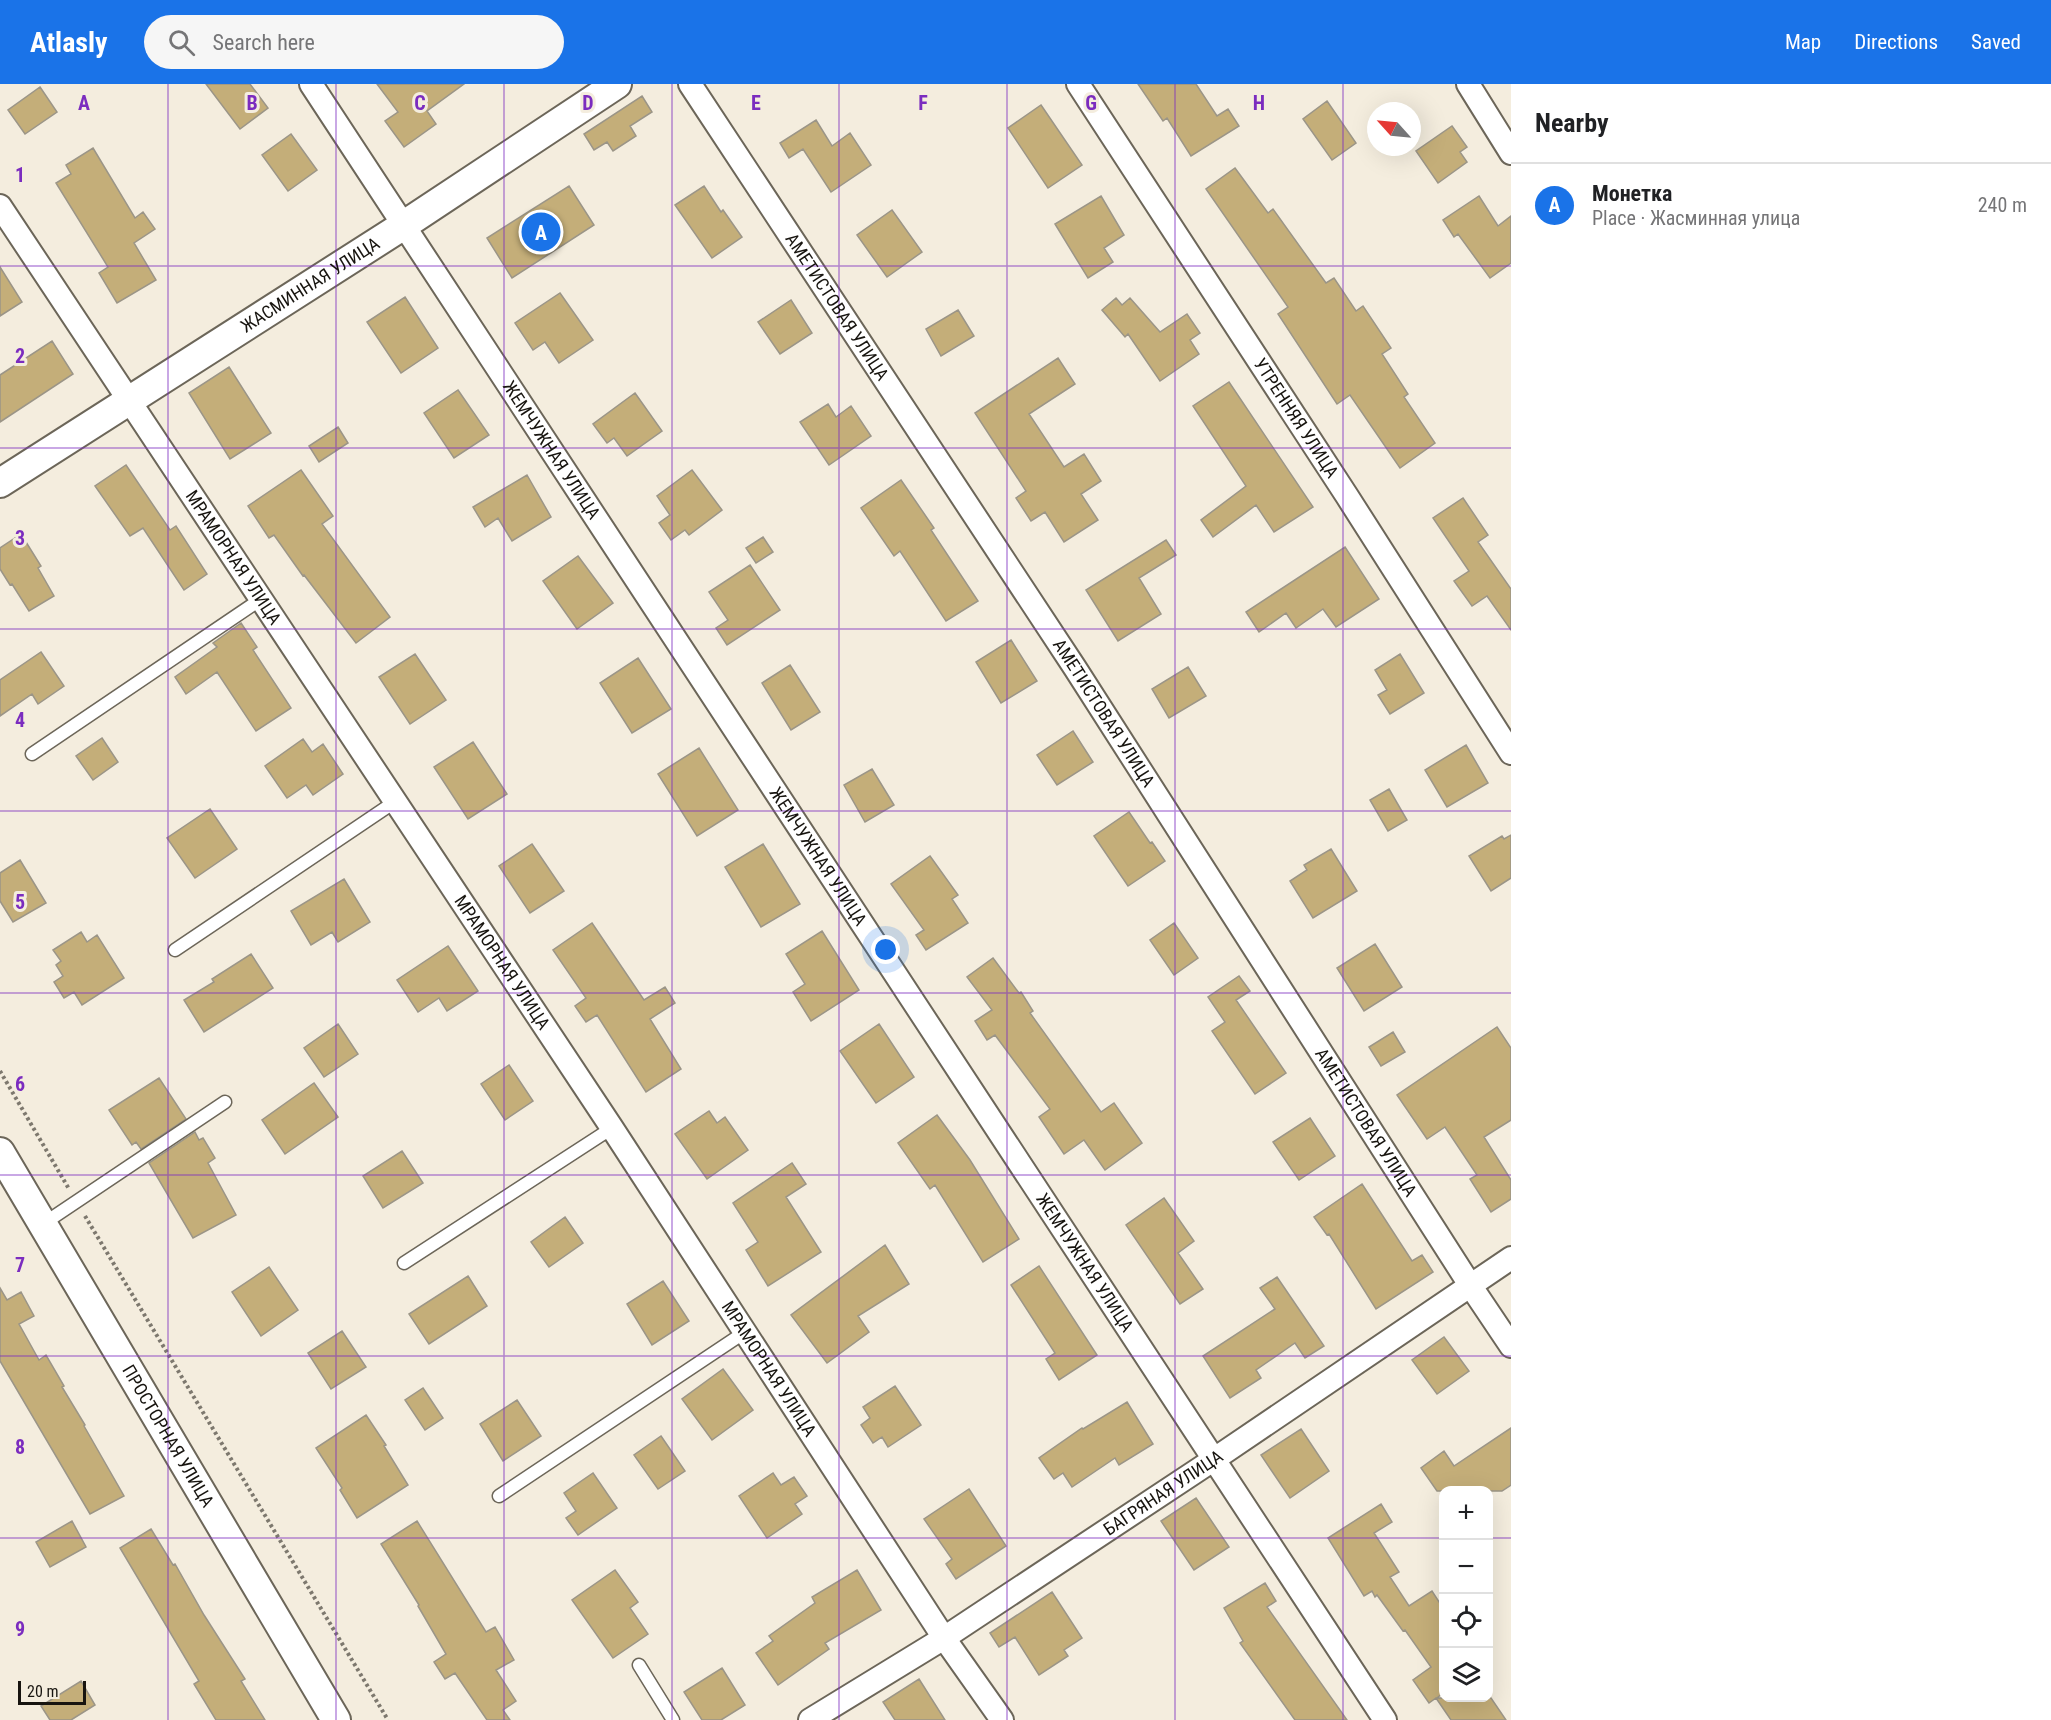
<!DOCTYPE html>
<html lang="en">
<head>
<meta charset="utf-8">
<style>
  :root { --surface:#fff; --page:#f6f6f6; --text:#202124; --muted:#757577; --line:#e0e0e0; --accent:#1a73e8 }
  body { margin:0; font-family:"Roboto Condensed",sans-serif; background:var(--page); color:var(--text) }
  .controls { position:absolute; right:18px; bottom:18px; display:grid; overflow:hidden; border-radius:12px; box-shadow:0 6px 24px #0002 }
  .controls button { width:54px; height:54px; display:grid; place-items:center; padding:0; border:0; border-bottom:2px solid var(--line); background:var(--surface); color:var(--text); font:30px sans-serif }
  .compass { position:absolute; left:1367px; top:18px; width:54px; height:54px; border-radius:50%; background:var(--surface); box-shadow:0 6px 24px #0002; rotate:297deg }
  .scale { position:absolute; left:18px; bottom:15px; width:68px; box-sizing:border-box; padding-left:6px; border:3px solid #17140f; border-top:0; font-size:16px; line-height:21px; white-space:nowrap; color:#17140f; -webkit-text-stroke:4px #f4edde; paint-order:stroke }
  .you { position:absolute; left:886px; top:866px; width:21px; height:21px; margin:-15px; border:4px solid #fff; border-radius:50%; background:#1a73e8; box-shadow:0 0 0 9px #1a73e833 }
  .badge { display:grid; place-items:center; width:39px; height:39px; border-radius:50%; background:var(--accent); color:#fff; font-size:20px; font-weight:700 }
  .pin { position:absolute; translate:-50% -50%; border:3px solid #fff; box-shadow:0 2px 6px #0006 }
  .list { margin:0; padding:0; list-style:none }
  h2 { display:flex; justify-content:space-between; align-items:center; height:78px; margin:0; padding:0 24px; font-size:26px }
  h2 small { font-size:20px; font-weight:400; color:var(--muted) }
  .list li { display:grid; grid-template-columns:39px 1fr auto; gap:18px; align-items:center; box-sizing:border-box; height:84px; padding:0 24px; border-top:2px solid var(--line) }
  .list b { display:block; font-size:22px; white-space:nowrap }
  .list p { margin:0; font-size:20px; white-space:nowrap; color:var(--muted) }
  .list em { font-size:20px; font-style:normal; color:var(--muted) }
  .icon { flex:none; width:33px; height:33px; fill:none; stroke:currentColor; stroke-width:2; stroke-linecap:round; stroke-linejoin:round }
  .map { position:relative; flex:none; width:1511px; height:1636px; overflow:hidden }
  header { display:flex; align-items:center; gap:36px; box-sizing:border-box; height:84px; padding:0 30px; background:var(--accent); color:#fff }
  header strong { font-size:28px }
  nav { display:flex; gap:33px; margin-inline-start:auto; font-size:21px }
  .search { width:420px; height:54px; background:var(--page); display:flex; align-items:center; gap:15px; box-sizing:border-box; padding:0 21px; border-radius:33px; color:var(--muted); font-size:22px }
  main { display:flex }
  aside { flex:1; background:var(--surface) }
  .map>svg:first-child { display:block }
  .building { fill:#c4ae79; stroke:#9b9587; stroke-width:1.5 }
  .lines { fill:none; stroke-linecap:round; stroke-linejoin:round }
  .service-casing { stroke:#6c6659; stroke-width:15 }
  .minor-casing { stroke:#6c6659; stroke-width:26 }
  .tertiary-casing { stroke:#6c6659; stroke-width:32 }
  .path { stroke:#7d786e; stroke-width:4; stroke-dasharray:3 3; stroke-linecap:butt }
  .service { stroke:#fff; stroke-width:12 }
  .minor { stroke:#fff; stroke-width:22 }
  .tertiary { stroke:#fff; stroke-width:28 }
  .grid { fill:none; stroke:#7b2cbf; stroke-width:1.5; stroke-opacity:0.55 }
  .labels { text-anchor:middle; stroke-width:6; stroke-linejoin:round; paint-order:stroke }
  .street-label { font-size:18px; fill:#17140f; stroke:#f4edde }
  .grid-label { font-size:20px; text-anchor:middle; font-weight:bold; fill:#7b2cbf; stroke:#f4edde; stroke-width:6; stroke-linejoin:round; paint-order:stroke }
</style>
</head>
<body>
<header>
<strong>Atlasly</strong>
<div class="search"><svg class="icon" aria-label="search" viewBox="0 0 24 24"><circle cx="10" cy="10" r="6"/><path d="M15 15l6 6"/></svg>Search here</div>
<nav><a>Map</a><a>Directions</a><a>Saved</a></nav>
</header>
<main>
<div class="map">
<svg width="1511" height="1636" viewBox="0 0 1511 1636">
  <rect width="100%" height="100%" fill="#f4edde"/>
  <path class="building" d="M 206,0 L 250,0 L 268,24 L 240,45 Z
    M 377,0 L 464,0 L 427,27 L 436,40 L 404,63 L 385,37 L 398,28 Z
    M 1138,0 L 1196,0 L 1217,32 L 1228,25 L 1239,42 L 1191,72 L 1167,34 L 1163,37 Z
    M 40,3 L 57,28 L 25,50 L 8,26 Z
    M 642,12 L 652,28 L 630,42 L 636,52 L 613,67 L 607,58 L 594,66 L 584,50 Z
    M 1327,17 L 1356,59 L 1332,76 L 1303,35 Z
    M 1041,21 L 1082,81 L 1048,104 L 1008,44 Z
    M 816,36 L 832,62 L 850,49 L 871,81 L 831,108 L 803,65 L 789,74 L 780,59 Z
    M 1452,42 L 1467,63 L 1460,68 L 1467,78 L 1438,99 L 1416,67 Z
    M 291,50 L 317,86 L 288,107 L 262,71 Z
    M 93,64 L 135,134 L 143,128 L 155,145 L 134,159 L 156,196 L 117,219 L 99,189 L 108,183 L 56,99 L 71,90 L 66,81 Z
    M 1235,84 L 1268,129 L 1273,125 L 1326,199 L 1334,194 L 1356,227 L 1363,222 L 1391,264 L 1382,270 L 1408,310 L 1404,313 L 1435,359 L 1400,384 L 1350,311 L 1337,320 L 1278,230 L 1288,223 L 1206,105 Z
    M 569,102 L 594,141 L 512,194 L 487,154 Z
    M 704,102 L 721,128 L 723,126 L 742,153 L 712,174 L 675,121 Z
    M 1101,112 L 1124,151 L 1104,164 L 1113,178 L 1088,194 L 1055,140 Z
    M 1479,112 L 1498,142 L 1511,132 L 1511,179 L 1490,194 L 1458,150 L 1454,153 L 1443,136 Z
    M 892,126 L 922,168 L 887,193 L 857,151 Z
    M 0,183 L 22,218 L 0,232 Z
    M 560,209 L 593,256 L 559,279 L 545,258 L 533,266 L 515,239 Z
    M 405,213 L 438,264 L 401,289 L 367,238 Z
    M 1116,214 L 1122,221 L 1130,214 L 1160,248 L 1187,230 L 1200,249 L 1190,256 L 1199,270 L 1160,297 L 1128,250 L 1125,253 L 1102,226 Z
    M 791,216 L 812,249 L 780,270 L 758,238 Z
    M 958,226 L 974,252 L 941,272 L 926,245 Z
    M 52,257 L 73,290 L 0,338 L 0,291 Z
    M 1058,274 L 1075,300 L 1029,330 L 1064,383 L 1084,370 L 1101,397 L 1081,410 L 1098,436 L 1064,458 L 1045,428 L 1031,437 L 1016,414 L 1026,407 L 975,329 Z
    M 229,283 L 271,349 L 230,375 L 189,309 Z
    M 1229,298 L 1313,423 L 1274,448 L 1256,421 L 1213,453 L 1201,436 L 1246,402 L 1193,322 Z
    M 458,306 L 489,351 L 454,374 L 424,329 Z
    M 635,309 L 662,347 L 627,372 L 614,354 L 607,359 L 593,340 Z
    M 828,320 L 836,333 L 851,322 L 871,352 L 829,381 L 800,338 Z
    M 338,343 L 348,359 L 319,378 L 309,362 Z
    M 126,381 L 170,446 L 176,442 L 207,490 L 184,506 L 143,444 L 130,452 L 95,402 Z
    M 301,386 L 333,432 L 322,440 L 390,533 L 356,559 L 304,491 L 303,492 L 274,451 L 269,454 L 248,422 Z
    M 692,386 L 722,426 L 689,451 L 685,446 L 671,456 L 659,439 L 670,431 L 657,412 Z
    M 527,391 L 551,433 L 512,457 L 498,434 L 485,443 L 473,423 Z
    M 901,396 L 934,444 L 931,446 L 978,517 L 946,537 L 900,467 L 894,472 L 861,424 Z
    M 1463,414 L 1488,451 L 1478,458 L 1511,505 L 1511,546 L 1487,512 L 1472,522 L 1454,497 L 1469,487 L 1433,434 Z
    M 21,450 L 41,482 L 38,484 L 54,512 L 29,527 L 12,500 L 10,501 L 0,485 L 0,464 Z
    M 763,453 L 773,468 L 756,479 L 746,464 Z
    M 1166,456 L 1176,471 L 1139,494 L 1161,530 L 1118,557 L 1086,506 Z
    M 1345,463 L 1379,515 L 1336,543 L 1323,525 L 1296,544 L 1286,529 L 1259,548 L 1246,528 Z
    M 578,472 L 613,519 L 577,545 L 543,497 Z
    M 750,481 L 780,526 L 727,561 L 716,544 L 728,536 L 709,508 Z
    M 241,539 L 257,563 L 253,566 L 291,624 L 256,647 L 217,588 L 186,610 L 175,593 L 217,563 L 213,559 Z
    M 1011,556 L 1037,597 L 1001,619 L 976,578 Z
    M 41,568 L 64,602 L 38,620 L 32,610 L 0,632 L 0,596 Z
    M 415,570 L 446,616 L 410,640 L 379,593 Z
    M 1400,570 L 1424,609 L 1390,630 L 1378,611 L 1387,606 L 1375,586 Z
    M 638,574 L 671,625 L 632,649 L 600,599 Z
    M 790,581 L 820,628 L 791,646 L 762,599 Z
    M 1188,583 L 1206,612 L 1169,634 L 1152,605 Z
    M 1073,647 L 1093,678 L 1057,701 L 1037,671 Z
    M 102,654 L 118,678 L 93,696 L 76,672 Z
    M 303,655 L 312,668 L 323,660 L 343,690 L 313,711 L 306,701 L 287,714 L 265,682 Z
    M 473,658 L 507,710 L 468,735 L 434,683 Z
    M 1466,661 L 1488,699 L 1447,723 L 1425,686 Z
    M 699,664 L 738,726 L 697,752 L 658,690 Z
    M 872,685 L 894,721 L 865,738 L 844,701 Z
    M 1389,705 L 1407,736 L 1388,747 L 1370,716 Z
    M 210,725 L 237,765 L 195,794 L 167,754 Z
    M 1129,728 L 1150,759 L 1152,758 L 1165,777 L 1128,802 L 1094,752 Z
    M 1511,751 L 1511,794 L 1491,807 L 1469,772 L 1502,752 L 1504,755 Z
    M 532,760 L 564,807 L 530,829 L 499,782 Z
    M 763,760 L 800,820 L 761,843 L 725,783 Z
    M 1331,765 L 1357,807 L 1313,834 L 1290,797 L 1307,786 L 1304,781 Z
    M 930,772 L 958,811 L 952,815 L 968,839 L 926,866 L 916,851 L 924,846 L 891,800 Z
    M 20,776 L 46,819 L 13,838 L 0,817 L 0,789 Z
    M 344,795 L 370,838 L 338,858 L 332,848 L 311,861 L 291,827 Z
    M 592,839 L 644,916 L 665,903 L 675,919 L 650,935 L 681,985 L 646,1008 L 597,931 L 586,938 L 575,922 L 586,914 L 553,866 Z
    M 1174,839 L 1198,874 L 1174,891 L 1150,856 Z
    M 822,847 L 859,906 L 811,937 L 793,908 L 805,900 L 786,870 Z
    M 81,848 L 87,858 L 97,851 L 124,894 L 82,921 L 74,908 L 64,914 L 54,898 L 63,892 L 56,881 L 61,877 L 53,866 Z
    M 1375,860 L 1402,903 L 1364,927 L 1337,884 Z
    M 448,862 L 478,907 L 447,927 L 439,914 L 418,928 L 397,896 Z
    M 251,870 L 273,904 L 204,948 L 184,916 L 214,898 L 212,895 Z
    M 993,874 L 1019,909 L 1021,908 L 1033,927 L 1030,929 L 1101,1028 L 1114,1019 L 1142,1059 L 1105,1086 L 1084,1056 L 1064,1070 L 1039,1033 L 1050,1025 L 995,951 L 987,956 L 975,937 L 992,926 L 967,893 Z
    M 1239,892 L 1250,907 L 1236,916 L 1286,989 L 1255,1010 L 1212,947 L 1225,938 L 1208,913 Z
    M 338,940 L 358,970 L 324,993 L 304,964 Z
    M 879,940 L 914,993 L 876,1019 L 840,967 Z
    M 1497,943 L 1511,964 L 1511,1036 L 1484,1053 L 1511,1096 L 1511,1115 L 1491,1128 L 1470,1095 L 1477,1091 L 1445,1043 L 1427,1055 L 1397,1011 Z
    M 1393,948 L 1405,968 L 1381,982 L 1369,963 Z
    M 509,981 L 533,1017 L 505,1036 L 481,1000 Z
    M 159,994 L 186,1035 L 141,1065 L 136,1058 L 132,1061 L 109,1026 Z
    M 314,999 L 338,1033 L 285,1070 L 262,1036 Z
    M 709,1027 L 717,1039 L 725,1033 L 748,1066 L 707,1095 L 675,1050 Z
    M 937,1031 L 970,1076 L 1019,1155 L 983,1178 L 935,1101 L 930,1105 L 898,1059 Z
    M 1310,1034 L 1335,1072 L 1299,1096 L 1273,1058 Z
    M 195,1048 L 199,1056 L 203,1054 L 215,1074 L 208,1079 L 236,1131 L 193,1154 L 149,1079 Z
    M 402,1067 L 423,1099 L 383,1124 L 363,1092 Z
    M 792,1079 L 806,1100 L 786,1113 L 821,1168 L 768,1202 L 746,1166 L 758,1158 L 733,1119 Z
    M 1362,1100 L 1412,1177 L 1422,1171 L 1433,1188 L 1376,1225 L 1329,1150 L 1327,1151 L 1314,1133 Z
    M 1164,1114 L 1194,1157 L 1178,1169 L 1203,1205 L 1180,1220 L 1126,1141 Z
    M 565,1133 L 583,1159 L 549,1183 L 531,1158 Z
    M 885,1161 L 909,1200 L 858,1232 L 869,1248 L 827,1279 L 791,1231 Z
    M 1039,1182 L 1097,1271 L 1059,1296 L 1046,1275 L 1055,1269 L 1011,1201 Z
    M 269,1183 L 298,1226 L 261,1252 L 232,1208 Z
    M 468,1192 L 487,1222 L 429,1260 L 409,1230 Z
    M 1277,1193 L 1324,1262 L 1305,1274 L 1295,1259 L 1256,1286 L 1261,1294 L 1230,1314 L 1203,1272 L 1275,1225 L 1260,1204 Z
    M 663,1197 L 689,1237 L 652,1261 L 627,1220 Z
    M 0,1204 L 7,1216 L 21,1208 L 34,1232 L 19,1240 L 39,1276 L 46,1271 L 64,1302 L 62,1303 L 85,1341 L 84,1342 L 124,1412 L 90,1430 L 0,1277 Z
    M 342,1247 L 366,1283 L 331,1305 L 308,1269 Z
    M 1444,1253 L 1469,1287 L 1437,1310 L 1412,1276 Z
    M 723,1285 L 753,1326 L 712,1356 L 682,1315 Z
    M 895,1302 L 921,1341 L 888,1363 L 882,1353 L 873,1359 L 861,1341 L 870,1334 L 863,1323 Z
    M 423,1304 L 443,1334 L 425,1346 L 405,1316 Z
    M 517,1316 L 541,1352 L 503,1377 L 480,1340 Z
    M 1127,1318 L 1153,1360 L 1119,1381 L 1115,1374 L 1072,1403 L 1063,1389 L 1054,1395 L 1039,1374 L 1082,1344 L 1083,1345 Z
    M 366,1331 L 386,1361 L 384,1362 L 408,1401 L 357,1434 L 340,1406 L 342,1404 L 316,1364 Z
    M 1511,1344 L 1511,1401 L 1502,1407 L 1437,1407 L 1421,1384 L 1444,1367 L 1454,1382 Z
    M 1301,1345 L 1329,1387 L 1290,1414 L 1261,1371 Z
    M 661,1352 L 685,1387 L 658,1405 L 634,1371 Z
    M 593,1389 L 617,1424 L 578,1451 L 566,1434 L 576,1427 L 564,1409 Z
    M 773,1389 L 781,1401 L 794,1393 L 807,1412 L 795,1420 L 802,1430 L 767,1454 L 739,1412 Z
    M 969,1405 L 1006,1462 L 956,1495 L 946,1480 L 952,1475 L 924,1435 Z
    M 1196,1414 L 1229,1463 L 1194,1486 L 1161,1437 Z
    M 1381,1420 L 1392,1438 L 1374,1449 L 1399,1488 L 1390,1493 L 1409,1522 L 1432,1507 L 1443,1524 L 1443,1609 L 1437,1614 L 1491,1614 L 1506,1636 L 1451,1636 L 1436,1614 L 1429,1619 L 1413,1596 L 1431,1583 L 1405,1546 L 1403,1547 L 1377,1511 L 1375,1513 L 1372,1507 L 1364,1512 L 1328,1454 Z
    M 72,1437 L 86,1463 L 50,1483 L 36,1458 Z
    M 417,1437 L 486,1548 L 495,1543 L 514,1576 L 496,1586 L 516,1617 L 503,1626 L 510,1636 L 487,1636 L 455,1589 L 445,1595 L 434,1578 L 446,1570 L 418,1522 L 419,1521 L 381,1460 Z
    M 151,1445 L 173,1481 L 175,1480 L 204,1531 L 245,1595 L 241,1597 L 265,1636 L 216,1636 L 194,1600 L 199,1597 L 120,1464 Z
    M 615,1486 L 638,1518 L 630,1524 L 648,1550 L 613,1574 L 572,1516 Z
    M 857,1486 L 881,1526 L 825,1559 L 829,1565 L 778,1601 L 756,1569 L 773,1557 L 769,1552 L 815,1519 L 812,1513 Z
    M 1265,1499 L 1276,1517 L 1267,1523 L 1347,1636 L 1295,1636 L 1240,1559 L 1243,1557 L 1224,1524 Z
    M 1052,1508 L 1082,1554 L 1064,1566 L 1068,1572 L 1039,1591 L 1015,1553 L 999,1563 L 990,1549 Z
    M 722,1584 L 745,1621 L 721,1636 L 702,1636 L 684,1608 Z
    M 919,1595 L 945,1636 L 895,1636 L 883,1618 Z
    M 81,1597 L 95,1621 L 71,1636 L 50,1636 L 41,1622 Z"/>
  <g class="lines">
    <defs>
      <path id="service" d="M 32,670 L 261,515
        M 175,866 L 396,717
        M 43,1140 L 225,1018
        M 404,1179 L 612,1044
        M 499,1412 L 745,1248
        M 639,1581 L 673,1636"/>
      <g id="minor">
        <path id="s1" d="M 311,0 L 1385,1636"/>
        <path id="s2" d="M 690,0 L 1075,584 L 1470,1201 L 1511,1262"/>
        <path id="s3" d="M 1078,0 L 1347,412 L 1511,669"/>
        <path d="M 1468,0 L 1511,69"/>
        <path id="s4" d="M 0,122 L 612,1044 L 944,1554 L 1002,1636"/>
        <path id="s5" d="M 810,1636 L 944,1554 L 1213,1376 L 1511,1174"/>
      </g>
      <g id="tertiary">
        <path id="s6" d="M 0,399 L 404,141 L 617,0"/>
        <path id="s7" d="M 0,1068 L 336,1636"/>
      </g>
    </defs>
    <use href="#service" class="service-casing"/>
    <use href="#minor" class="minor-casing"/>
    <use href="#tertiary" class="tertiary-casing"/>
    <path class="path" d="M 0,987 L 69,1105
      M 85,1132 L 388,1636"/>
    <use href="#service" class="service"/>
    <use href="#minor" class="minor"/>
    <use href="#tertiary" class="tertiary"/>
  </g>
  <path class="grid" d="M 168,0 L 168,1636M 336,0 L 336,1636M 504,0 L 504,1636M 672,0 L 672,1636M 839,0 L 839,1636M 1007,0 L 1007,1636M 1175,0 L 1175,1636M 1343,0 L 1343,1636M 0,182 L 1511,182M 0,364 L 1511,364M 0,545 L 1511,545M 0,727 L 1511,727M 0,909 L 1511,909M 0,1091 L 1511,1091M 0,1272 L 1511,1272M 0,1454 L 1444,1454M 1488,1454 L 1511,1454"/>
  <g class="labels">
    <g class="street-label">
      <text dy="6" stroke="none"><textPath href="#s6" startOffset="368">ЖАСМИННАЯ УЛИЦА</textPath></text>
      <text dy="6" stroke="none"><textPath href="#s2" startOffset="267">АМЕТИСТОВАЯ УЛИЦА</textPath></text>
      <text dy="6" stroke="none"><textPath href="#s3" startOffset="399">УТРЕННЯЯ УЛИЦА</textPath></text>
      <text dy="6" stroke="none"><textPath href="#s1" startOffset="438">ЖЕМЧУЖНАЯ УЛИЦА</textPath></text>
      <text dy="6" stroke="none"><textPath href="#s4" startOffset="422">МРАМОРНАЯ УЛИЦА</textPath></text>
      <text dy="6" stroke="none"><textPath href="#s2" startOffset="753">АМЕТИСТОВАЯ УЛИЦА</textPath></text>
      <text dy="6" stroke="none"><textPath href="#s1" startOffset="924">ЖЕМЧУЖНАЯ УЛИЦА</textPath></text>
      <text dy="6" stroke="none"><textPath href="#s4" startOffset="908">МРАМОРНАЯ УЛИЦА</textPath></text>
      <text dy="6" stroke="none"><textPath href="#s2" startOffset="1239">АМЕТИСТОВАЯ УЛИЦА</textPath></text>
      <text dy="6" stroke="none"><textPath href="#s1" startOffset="1410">ЖЕМЧУЖНАЯ УЛИЦА</textPath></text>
      <text dy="6" stroke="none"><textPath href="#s4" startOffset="1394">МРАМОРНАЯ УЛИЦА</textPath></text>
      <text dy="6" stroke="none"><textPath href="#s7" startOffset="330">ПРОСТОРНАЯ УЛИЦА</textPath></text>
      <text dy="6" stroke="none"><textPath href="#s5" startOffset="420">БАГРЯНАЯ УЛИЦА</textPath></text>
    </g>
  </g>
  <g class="grid-label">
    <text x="84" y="26">A</text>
    <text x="252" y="26">B</text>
    <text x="420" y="26">C</text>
    <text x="588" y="26">D</text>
    <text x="756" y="26">E</text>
    <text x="923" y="26">F</text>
    <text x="1091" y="26">G</text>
    <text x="1259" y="26">H</text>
    <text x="20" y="98">1</text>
    <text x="20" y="279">2</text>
    <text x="20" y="461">3</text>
    <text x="20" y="643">4</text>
    <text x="20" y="825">5</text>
    <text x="20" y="1007">6</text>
    <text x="20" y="1188">7</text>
    <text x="20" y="1370">8</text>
    <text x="20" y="1552">9</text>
  </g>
</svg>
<div class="controls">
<button>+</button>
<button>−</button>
<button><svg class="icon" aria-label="locate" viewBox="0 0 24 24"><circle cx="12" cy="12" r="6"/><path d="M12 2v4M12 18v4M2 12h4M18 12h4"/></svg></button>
<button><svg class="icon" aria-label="layers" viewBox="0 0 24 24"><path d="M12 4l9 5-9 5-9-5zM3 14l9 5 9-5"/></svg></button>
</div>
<svg class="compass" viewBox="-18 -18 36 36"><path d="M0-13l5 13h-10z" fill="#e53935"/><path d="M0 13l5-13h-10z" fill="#757577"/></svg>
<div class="scale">20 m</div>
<div class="you"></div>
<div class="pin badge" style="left:541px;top:148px">A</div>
</div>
<aside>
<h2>Nearby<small></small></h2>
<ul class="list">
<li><span class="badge">A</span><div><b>Монетка</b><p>Place · Жасминная улица</p></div><em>240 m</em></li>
</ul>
</aside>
</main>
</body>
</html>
